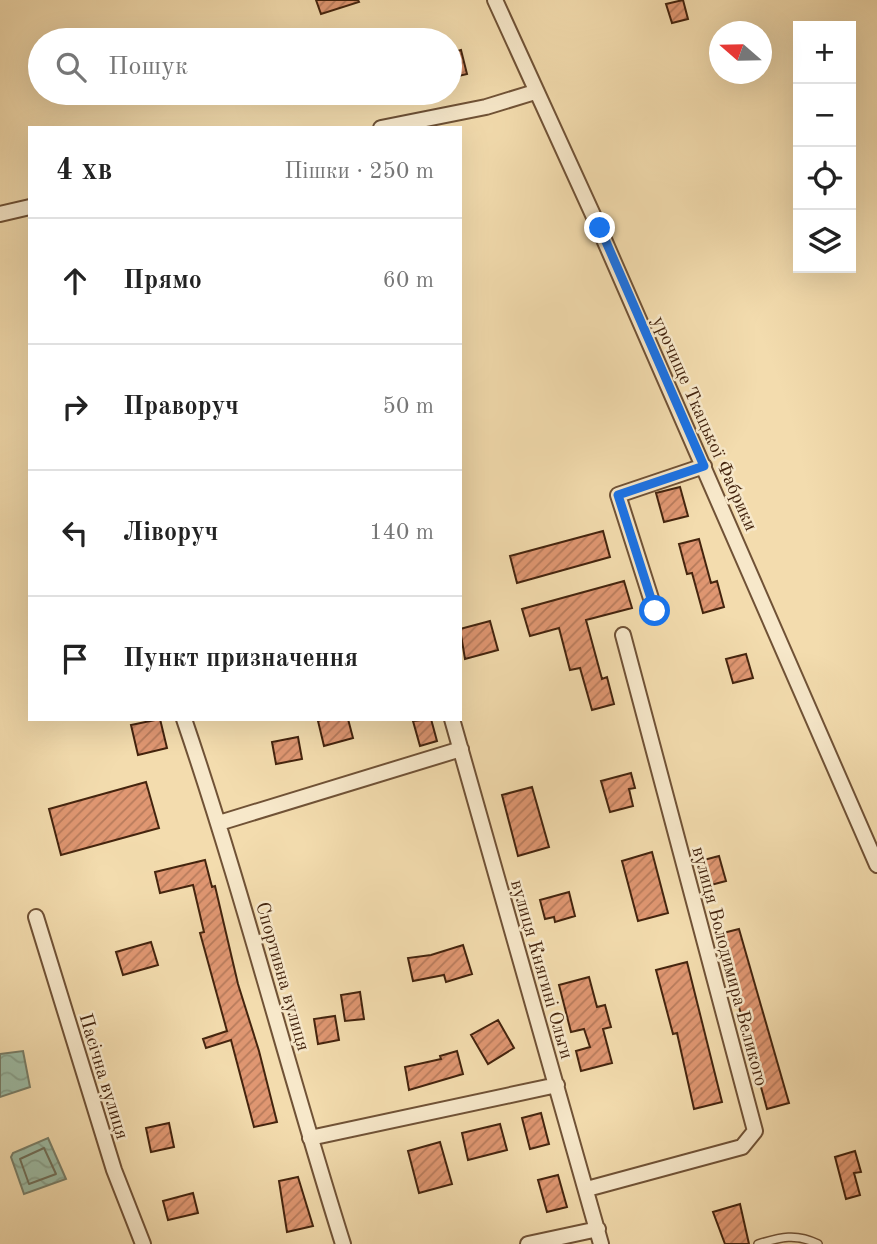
<!DOCTYPE html>
<html lang="uk">
<head>
<meta charset="utf-8">
<style>
  :root { --surface:#fff; --page:#f6f6f6; --text:#222; --muted:#767676; --line:#e0e0e0 }
  body { margin:0; font-family:"Old Standard TT",serif; background:var(--page); color:var(--text) }
  .controls { position:absolute; right:21px; top:21px; display:grid; overflow:hidden; border-radius:0px; box-shadow:0 7px 28px #0002 }
  .controls button { width:63px; height:63px; display:grid; place-items:center; padding:0; border:0; border-bottom:2px solid var(--line); background:var(--surface); color:var(--text); font:35px sans-serif }
  .compass { position:absolute; left:709px; top:21px; width:63px; height:63px; border-radius:50%; background:var(--surface); box-shadow:0 7px 28px #0002; rotate:290deg }
  .stop { position:absolute; width:21px; height:21px; margin:-16px; border:5px solid #1a73e8; border-radius:50%; background:#fff }
  .stop.end { background:#1a73e8; border-color:#fff; box-shadow:0 2px 7px #0008 }
  .list { margin:0; padding:0; list-style:none }
  h2 { display:flex; justify-content:space-between; align-items:center; height:91px; margin:0; padding:0 28px; font-size:30px }
  h2 small { font-size:23px; font-weight:400; color:var(--muted) }
  .list li { display:grid; grid-template-columns:46px 1fr auto; gap:21px; align-items:center; box-sizing:border-box; height:126px; padding:0 28px; border-top:2px solid var(--line) }
  .list b { display:block; font-size:26px; white-space:nowrap }
  .list em { font-size:23px; font-style:normal; color:var(--muted) }
  .icon { flex:none; width:38px; height:38px; fill:none; stroke:currentColor; stroke-width:2; stroke-linecap:round; stroke-linejoin:round }
  .map { position:relative; flex:none; width:877px; height:1244px; overflow:hidden }
  .search { position:absolute; background:var(--surface); box-shadow:0 7px 28px #0002; left:28px; top:28px; width:434px; height:77px; display:flex; align-items:center; gap:18px; box-sizing:border-box; padding:0 24px; border-radius:38px; color:var(--muted); font-size:26px }
  .panel { position:absolute; background:var(--surface); box-shadow:0 7px 28px #0002; left:28px; top:126px; width:434px; height:595px; border-radius:0px }
  .map>svg:first-child { display:block }
  .water { fill:url(#water-waves); stroke:#797f69; stroke-width:2 }
  .lines { fill:none; stroke-linecap:round; stroke-linejoin:round }
  .shore { stroke:#70705a; stroke-width:2 }
  .building { fill:url(#building-hatch); stroke:#44240e; stroke-width:2 }
  .lane-casing { stroke:#705236; stroke-width:10 }
  .street-casing { stroke:#705236; stroke-width:18 }
  .lane { stroke:#f7e8ca; stroke-width:7 }
  .street { stroke:#f7e8ca; stroke-width:14 }
  .route { stroke:#1a73e8; stroke-width:9 }
  .labels { text-anchor:middle; stroke-width:5; stroke-linejoin:round; paint-order:stroke }
  .street-label { font-size:19px; fill:#44240e; stroke:#f7e8ca }
</style>
</head>
<body>
<div class="map">
<svg width="877" height="1244" viewBox="0 0 877 1244">
  <defs>
    <pattern id="water-waves" width="16" height="10" patternUnits="userSpaceOnUse" patternTransform="scale(1.75)"><rect width="16" height="10" fill="#9dbca5"/><path d="M0 5q4-4 8 0t8 0" fill="none" stroke="#88a18d"/></pattern>
    <pattern id="building-hatch" width="6" height="6" patternUnits="userSpaceOnUse" patternTransform="scale(1.75)"><rect width="6" height="6" fill="#e09772"/><path d="M-1 1l2-2M0 6l6-6M5 7l2-2" fill="none" stroke="#b77b5c"/></pattern>
  </defs>
  <rect width="100%" height="100%" fill="#f3dcae"/>
  <filter id="stains"><feTurbulence type="fractalNoise" baseFrequency=".00286" numOctaves="4"/><feColorMatrix values="0 0 0 0 .2 0 0 0 0 .09 0 0 0 0 .02 0 0 0 .5 -.17"/></filter>
  <radialGradient id="worn" r=".72"><stop offset=".6" stop-color="#630" stop-opacity="0"/><stop offset="1" stop-color="#630" stop-opacity=".3"/></radialGradient>
  <path class="water" d="M 23,1051 L 30,1087 L 0,1097 L 0,1054 Z
    M 48,1138 L 66,1179 L 24,1194 L 11,1157 L 13,1153 Z"/>
  <g class="lines">
    <path class="shore" d="M 44,1148 L 56,1174 L 29,1184 L 20,1159 Z"/>
  </g>
  <path class="building" d="M 316,0 L 358,0 L 359,2 L 321,14 Z
    M 683,0 L 688,19 L 672,23 L 666,4 Z
    M 461,50 L 467,74 L 450,78 L 450,53 Z
    M 680,487 L 688,516 L 664,522 L 656,493 Z
    M 603,531 L 610,557 L 517,583 L 510,556 Z
    M 699,539 L 711,583 L 717,581 L 724,607 L 703,613 L 692,573 L 687,574 L 679,544 Z
    M 624,581 L 632,608 L 586,620 L 602,679 L 607,677 L 614,704 L 592,710 L 580,668 L 570,670 L 559,628 L 530,636 L 522,609 Z
    M 490,621 L 498,650 L 465,659 L 460,629 Z
    M 746,654 L 753,678 L 733,683 L 726,659 Z
    M 160,719 L 167,748 L 138,755 L 131,725 Z
    M 324,719 L 348,719 L 353,738 L 324,746 L 318,721 Z
    M 431,719 L 437,741 L 420,746 L 413,721 Z
    M 298,737 L 302,759 L 276,764 L 272,742 Z
    M 631,773 L 635,788 L 629,789 L 633,806 L 610,812 L 601,781 Z
    M 146,782 L 159,828 L 61,855 L 49,809 Z
    M 532,787 L 549,847 L 518,856 L 502,795 Z
    M 652,852 L 668,913 L 638,921 L 622,861 Z
    M 719,856 L 726,881 L 707,886 L 700,861 Z
    M 205,860 L 212,887 L 215,886 L 238,984 L 259,1051 L 277,1122 L 254,1127 L 231,1040 L 206,1048 L 203,1039 L 227,1031 L 200,933 L 204,932 L 193,885 L 160,893 L 155,872 Z
    M 569,892 L 575,916 L 555,922 L 554,917 L 545,919 L 540,900 Z
    M 739,929 L 789,1103 L 767,1109 L 719,934 Z
    M 151,942 L 158,965 L 123,975 L 116,952 Z
    M 463,945 L 472,974 L 446,982 L 444,975 L 413,981 L 408,958 L 431,955 Z
    M 687,962 L 722,1102 L 694,1109 L 677,1033 L 673,1034 L 656,970 Z
    M 589,977 L 597,1007 L 605,1005 L 611,1027 L 603,1029 L 612,1063 L 581,1071 L 576,1051 L 590,1047 L 584,1029 L 571,1032 L 559,985 Z
    M 360,992 L 364,1019 L 345,1021 L 341,995 Z
    M 335,1016 L 339,1040 L 318,1044 L 314,1019 Z
    M 498,1020 L 514,1048 L 488,1064 L 471,1035 Z
    M 457,1051 L 463,1074 L 409,1090 L 405,1067 L 441,1059 L 440,1056 Z
    M 541,1113 L 549,1144 L 530,1149 L 522,1118 Z
    M 169,1123 L 174,1147 L 151,1152 L 146,1128 Z
    M 500,1124 L 507,1150 L 468,1160 L 462,1133 Z
    M 440,1142 L 452,1184 L 419,1193 L 408,1151 Z
    M 855,1151 L 861,1172 L 854,1173 L 860,1195 L 846,1199 L 835,1157 Z
    M 558,1175 L 567,1207 L 547,1212 L 538,1180 Z
    M 298,1177 L 313,1226 L 287,1232 L 279,1181 Z
    M 193,1193 L 198,1213 L 168,1220 L 163,1201 Z
    M 740,1204 L 749,1244 L 725,1244 L 713,1212 Z"/>
  <g class="lines">
    <defs>
      <path id="lane" d="M 758,1244 C 781,1237 796,1233 818,1244"/>
      <path id="street" d="M 495,0 L 599,228 L 877,865
        M 381,128 L 486,107 L 535,92
        M 0,214 L 30,207
        M 655,611 L 618,495 L 704,466
        M 184,719 C 243,892 288,1070 343,1244
        M 452,719 L 601,1244
        M 219,823 L 461,749
        M 36,917 L 114,1170 L 143,1244
        M 310,1138 L 557,1085
        M 587,1189 L 742,1147 L 755,1131 L 623,635
        M 528,1244 L 598,1229"/>
    </defs>
    <use href="#lane" class="lane-casing"/>
    <use href="#street" class="street-casing"/>
    <use href="#lane" class="lane"/>
    <use href="#street" class="street"/>
  </g>
  <g class="lines">
    <path class="route" d="M 600,228 L 704,466 L 618,495 L 655,611"/>
  </g>
  <g class="labels">
    <g class="street-label">
      <text transform="translate(706 423) rotate(66)" y="7">урочище Ткацької Фабрики</text>
      <text transform="translate(731 966) rotate(75)" y="7">вулиця Володимира Великого</text>
      <text transform="translate(543 969) rotate(74)" y="7">вулиця Княгині Ольги</text>
      <text transform="translate(284 976) rotate(74)" y="7">Спортивна вулиця</text>
      <text transform="translate(105 1076) rotate(73)" y="7">Пасічна вулиця</text>
    </g>
  </g>
  <rect width="100%" height="100%" filter="url(#stains)"/>
  <rect width="100%" height="100%" fill="url(#worn)"/>
</svg>
<div class="controls">
<button>+</button>
<button>−</button>
<button><svg class="icon" aria-label="locate" viewBox="0 0 24 24"><circle cx="12" cy="12" r="6"/><path d="M12 2v4M12 18v4M2 12h4M18 12h4"/></svg></button>
<button><svg class="icon" aria-label="layers" viewBox="0 0 24 24"><path d="M12 4l9 5-9 5-9-5zM3 14l9 5 9-5"/></svg></button>
</div>
<svg class="compass" viewBox="-18 -18 36 36"><path d="M0-13l5 13h-10z" fill="#e53935"/><path d="M0 13l5-13h-10z" fill="#767676"/></svg>
<div class="stop" style="left:655px;top:611px"></div>
<div class="stop end" style="left:600px;top:228px"></div>
<div class="search"><svg class="icon" aria-label="search" viewBox="0 0 24 24"><circle cx="10" cy="10" r="6"/><path d="M15 15l6 6"/></svg>Пошук</div>
<section class="panel">
<h2>4 хв<small>Пішки · 250 m</small></h2>
<ul class="list">
<li><svg class="icon" aria-label="ahead" viewBox="0 0 24 24"><path d="M12 20V5M6 11l6-6 6 6"/></svg><div><b>Прямо</b></div><em>60 m</em></li>
<li><svg class="icon" aria-label="right" viewBox="0 0 24 24"><path d="M7 20v-9h11M14 6l5 5-5 5"/></svg><div><b>Праворуч</b></div><em>50 m</em></li>
<li><svg class="icon" aria-label="left" viewBox="0 0 24 24"><path d="M17 20v-9H6M10 6l-5 5 5 5"/></svg><div><b>Ліворуч</b></div><em>140 m</em></li>
<li><svg class="icon" aria-label="arrive" viewBox="0 0 24 24"><path d="M6 21V4h12l-3 4 3 4H6"/></svg><div><b>Пункт призначення</b></div></li>
</ul>
</section>
</div>
</body>
</html>
